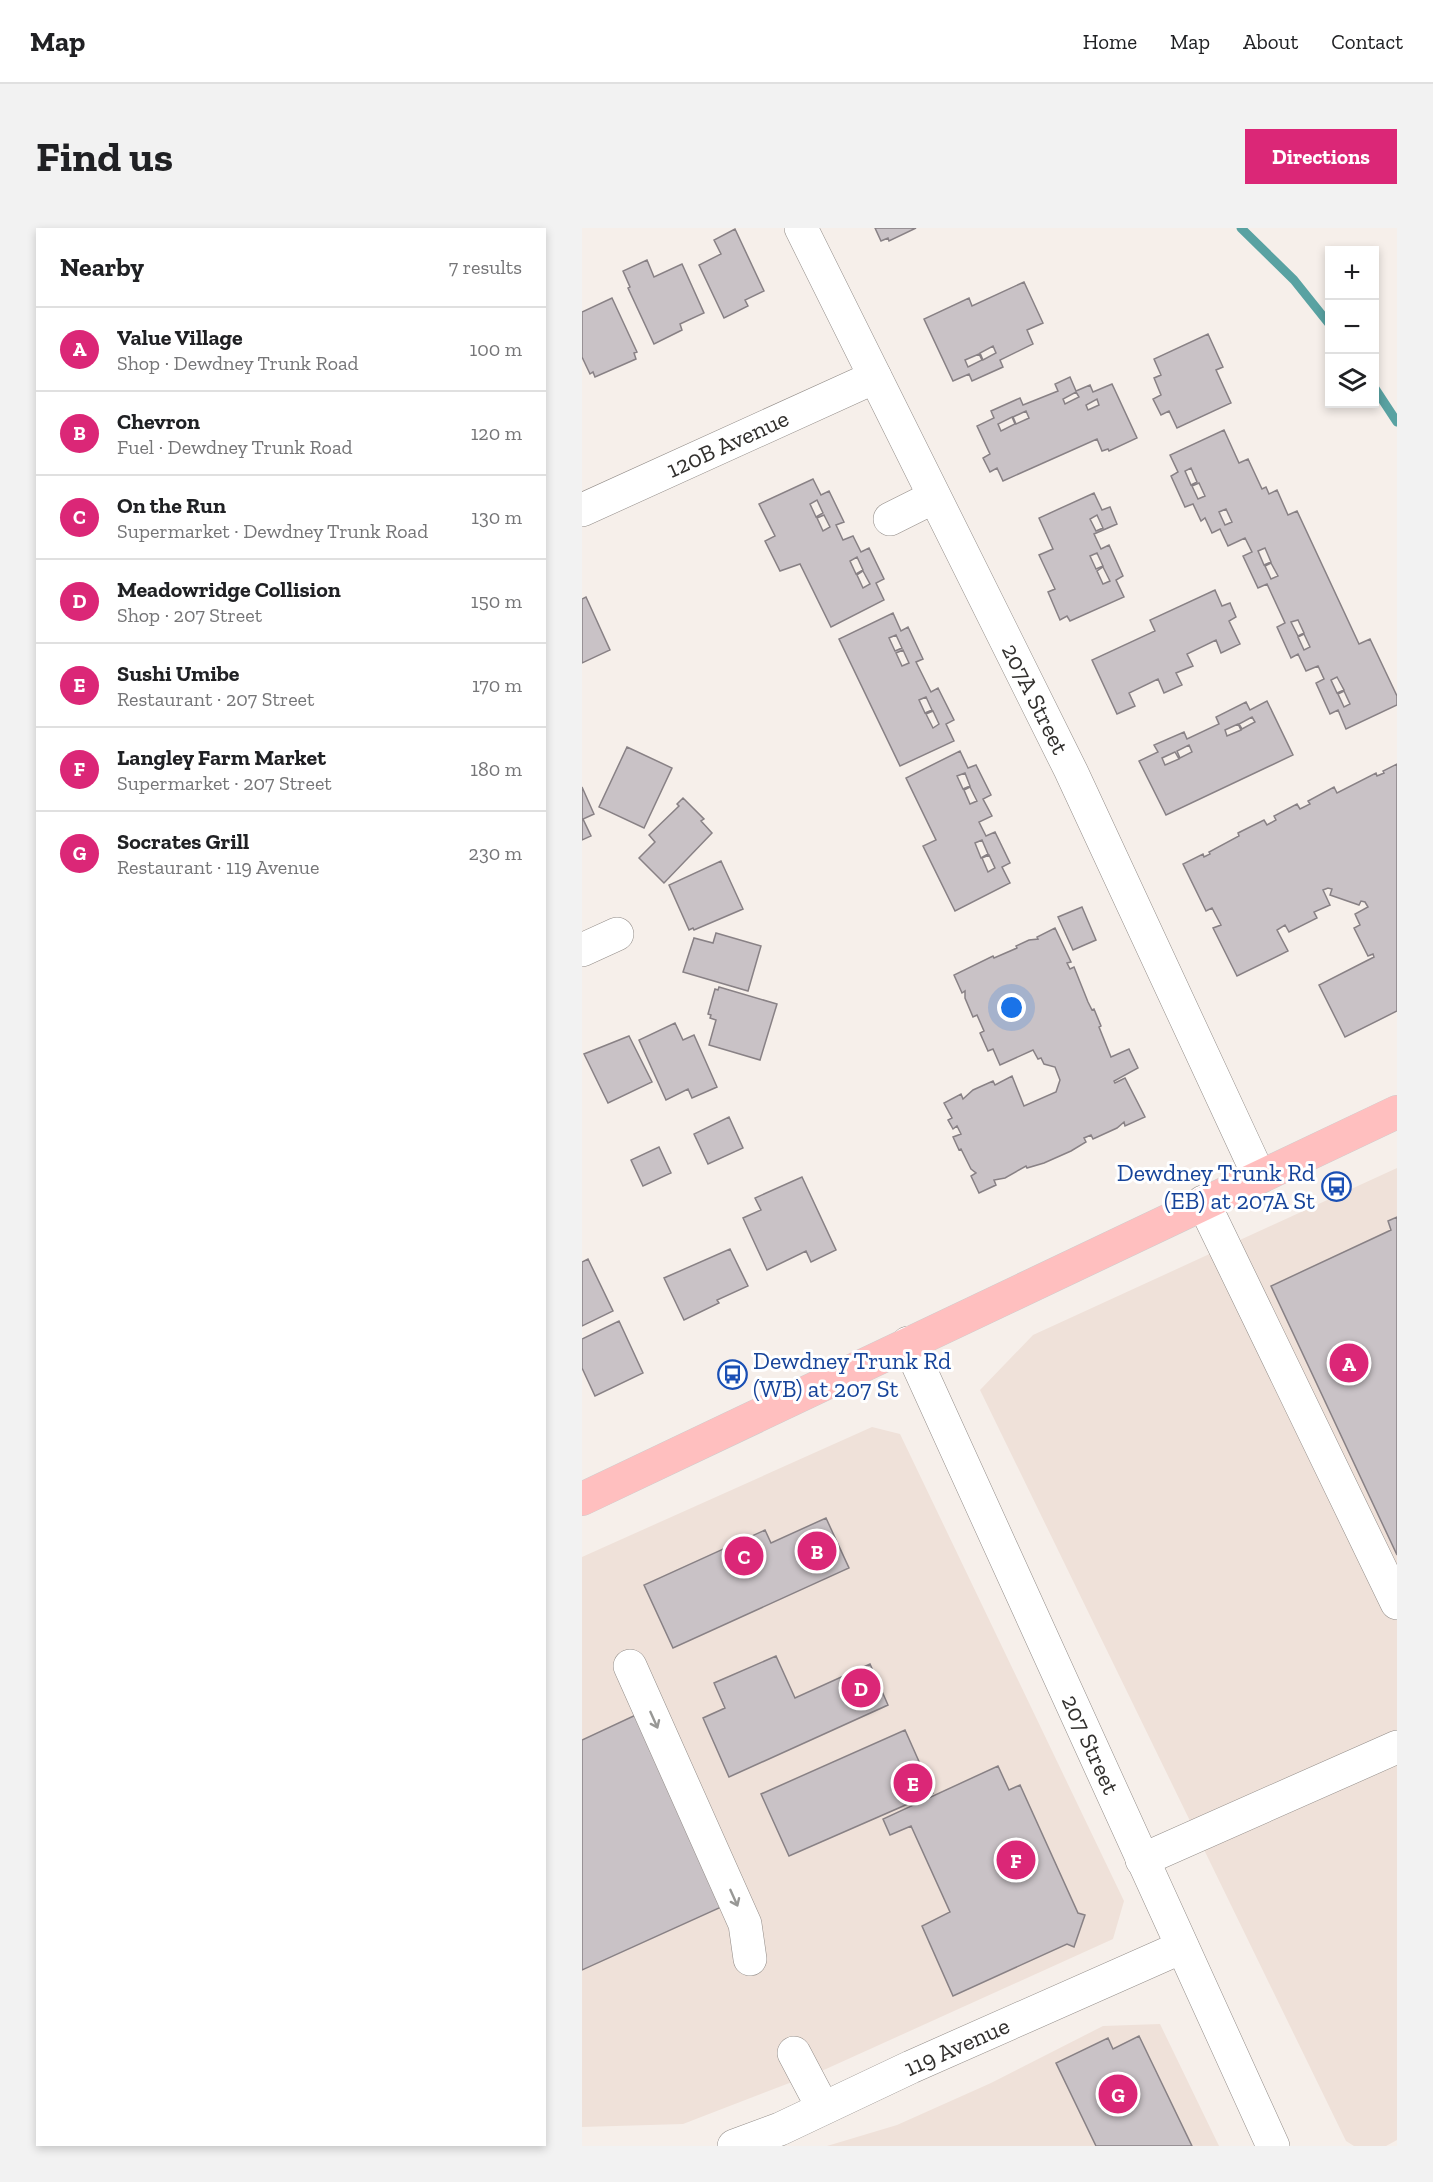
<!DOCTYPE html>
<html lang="en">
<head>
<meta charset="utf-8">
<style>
  :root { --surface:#fff; --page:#f2f2f2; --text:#202124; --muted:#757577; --line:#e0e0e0; --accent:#db2777 }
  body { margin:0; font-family:"Zilla Slab",serif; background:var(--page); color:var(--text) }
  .controls { position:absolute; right:18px; top:18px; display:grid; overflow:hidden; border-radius:0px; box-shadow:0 3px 9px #0003 }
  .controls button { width:54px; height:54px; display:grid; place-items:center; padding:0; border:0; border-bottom:2px solid var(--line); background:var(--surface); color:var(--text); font:30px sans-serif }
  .you { position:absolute; left:430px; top:780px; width:21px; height:21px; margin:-15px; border:4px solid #fff; border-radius:50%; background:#1a73e8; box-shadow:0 0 0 9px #1a73e833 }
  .badge { display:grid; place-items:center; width:39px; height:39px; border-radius:50%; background:var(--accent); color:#fff; font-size:20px; font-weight:700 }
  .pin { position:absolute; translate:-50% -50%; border:3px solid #fff; box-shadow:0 2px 6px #0006 }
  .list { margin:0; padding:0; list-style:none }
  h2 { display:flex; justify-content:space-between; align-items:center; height:78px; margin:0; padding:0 24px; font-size:26px }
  h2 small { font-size:20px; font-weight:400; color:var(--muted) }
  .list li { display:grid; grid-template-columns:39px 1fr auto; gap:18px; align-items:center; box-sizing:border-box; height:84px; padding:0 24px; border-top:2px solid var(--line) }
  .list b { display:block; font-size:22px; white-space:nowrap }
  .list p { margin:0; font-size:20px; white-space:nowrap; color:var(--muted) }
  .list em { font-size:20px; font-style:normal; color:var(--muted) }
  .icon { flex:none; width:33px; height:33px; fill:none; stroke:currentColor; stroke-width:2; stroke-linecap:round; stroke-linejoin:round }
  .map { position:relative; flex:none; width:815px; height:1918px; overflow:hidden; border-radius:0px }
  header { display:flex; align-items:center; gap:36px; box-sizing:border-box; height:84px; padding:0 30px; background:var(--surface); border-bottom:2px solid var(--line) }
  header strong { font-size:28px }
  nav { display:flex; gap:33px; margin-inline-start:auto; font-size:21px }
  .intro { display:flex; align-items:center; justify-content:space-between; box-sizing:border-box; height:144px; padding:0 36px }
  h1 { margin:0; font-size:42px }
  .button { padding:15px 27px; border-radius:0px; background:var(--accent); color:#fff; font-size:21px; font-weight:700 }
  main { display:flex; gap:36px; padding:0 36px }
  aside { flex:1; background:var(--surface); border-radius:0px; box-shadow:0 3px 9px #0003 }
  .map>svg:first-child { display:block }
  .built { fill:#efe1d9 }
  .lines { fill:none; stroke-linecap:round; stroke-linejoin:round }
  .stream { stroke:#59a2a2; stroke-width:9 }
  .building { fill:#c9c2c6; stroke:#888185; stroke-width:1.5; fill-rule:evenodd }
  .minor-casing { stroke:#928c88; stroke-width:34 }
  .major-casing { stroke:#cecdcd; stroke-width:34 }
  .minor { stroke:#fff; stroke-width:33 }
  .major { stroke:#ffbfbf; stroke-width:33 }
  .oneway { stroke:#989896 }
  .labels { text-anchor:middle; stroke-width:6; stroke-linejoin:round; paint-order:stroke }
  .street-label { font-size:24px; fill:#32302e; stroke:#fff }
  .transit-label { font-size:24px; fill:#164399; stroke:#fff; text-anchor:end }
</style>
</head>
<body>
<header>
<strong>Map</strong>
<nav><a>Home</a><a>Map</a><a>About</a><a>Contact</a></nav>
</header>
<div class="intro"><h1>Find us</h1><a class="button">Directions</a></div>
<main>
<aside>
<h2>Nearby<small>7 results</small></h2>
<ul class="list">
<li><span class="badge">A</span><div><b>Value Village</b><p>Shop · Dewdney Trunk Road</p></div><em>100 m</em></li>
<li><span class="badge">B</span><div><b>Chevron</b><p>Fuel · Dewdney Trunk Road</p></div><em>120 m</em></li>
<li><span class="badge">C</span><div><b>On the Run</b><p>Supermarket · Dewdney Trunk Road</p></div><em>130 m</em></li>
<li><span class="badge">D</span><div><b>Meadowridge Collision</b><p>Shop · 207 Street</p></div><em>150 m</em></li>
<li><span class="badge">E</span><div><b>Sushi Umibe</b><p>Restaurant · 207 Street</p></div><em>170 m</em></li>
<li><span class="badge">F</span><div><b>Langley Farm Market</b><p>Supermarket · 207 Street</p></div><em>180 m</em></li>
<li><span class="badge">G</span><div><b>Socrates Grill</b><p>Restaurant · 119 Avenue</p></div><em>230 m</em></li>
</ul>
</aside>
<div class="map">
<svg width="815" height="1918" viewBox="0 0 815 1918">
  <rect width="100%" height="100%" fill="#f6efea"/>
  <path class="built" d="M 815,940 L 815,1912 L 804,1918 L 772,1918 L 764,1913 L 398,1162 L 451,1107 Z
    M 290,1199 L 318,1206 L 542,1673 L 531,1711 L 244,1841 L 101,1896 L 0,1899 L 0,1329 Z
    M 578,1796 L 637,1918 L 245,1918 L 315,1897 L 409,1855 L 521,1798 Z"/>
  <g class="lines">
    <path class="stream" d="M 659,0 L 712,52 L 748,97
      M 792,159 L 815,194"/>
  </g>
  <path class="building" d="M 293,0 L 334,0 L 307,13 L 306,10 L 299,13 Z
    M 153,1 L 182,63 L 163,72 L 166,78 L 142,90 L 117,37 L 139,26 L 132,12 Z
    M 65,32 L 72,49 L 100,36 L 122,85 L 98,96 L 100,102 L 72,116 L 46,60 L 48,59 L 41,43 Z
    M 442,54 L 461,95 L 445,102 L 451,116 L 418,132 L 421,139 L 390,153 L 387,146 L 371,153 L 342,91 L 387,70 L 390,78 ZM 411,118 L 414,125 L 401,132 L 398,125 ZM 397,126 L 400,132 L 386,139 L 383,132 Z
    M 30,70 L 55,124 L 52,125 L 54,131 L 13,149 L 11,144 L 8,146 L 0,129 L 0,84 Z
    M 626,106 L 641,139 L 634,142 L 649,175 L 595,200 L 587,183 L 579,187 L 571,171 L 579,167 L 572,150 L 579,147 L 572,131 Z
    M 488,149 L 494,163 L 508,157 L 511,164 L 530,156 L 555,210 L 527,223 L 526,221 L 520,223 L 515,211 L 421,253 L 415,240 L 408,244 L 401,230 L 408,226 L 395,198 L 412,190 L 409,183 L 438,170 L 441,177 L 476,163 L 473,156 ZM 494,164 L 497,169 L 483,176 L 481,171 ZM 515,171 L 517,177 L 506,182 L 504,177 ZM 444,183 L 447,190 L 434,196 L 431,189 ZM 430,189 L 433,196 L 419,203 L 416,196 Z
    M 642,202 L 657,235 L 666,231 L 680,261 L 684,259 L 687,266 L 695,262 L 706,287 L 715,283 L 777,416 L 788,411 L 815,468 L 815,477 L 764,501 L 756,482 L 748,486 L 734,455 L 742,451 L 736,438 L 724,443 L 716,426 L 709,430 L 695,399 L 703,395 L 685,356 L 676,360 L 661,328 L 670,324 L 663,310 L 646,318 L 638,301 L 630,305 L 623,290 L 619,293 L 611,276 L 603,279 L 589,248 L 596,244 L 588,227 ZM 609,240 L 615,254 L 609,257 L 603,243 ZM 617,255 L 623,268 L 616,271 L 610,258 ZM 644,281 L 650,294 L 643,297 L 637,284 ZM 683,320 L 689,334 L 682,337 L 676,323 ZM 689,335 L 696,348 L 689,351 L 683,338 ZM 716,392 L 722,405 L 716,408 L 709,394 ZM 722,406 L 728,419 L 722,422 L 716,409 ZM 755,449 L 762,462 L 755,465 L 749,452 ZM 762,463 L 768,476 L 762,479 L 756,466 Z
    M 231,251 L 239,267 L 247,263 L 262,294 L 254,297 L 261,312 L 271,308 L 279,324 L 287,320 L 302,351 L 294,355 L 302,372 L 249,399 L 218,336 L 198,343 L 183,313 L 193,308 L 177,276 ZM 235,272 L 241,285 L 234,289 L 228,276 ZM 242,287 L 248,299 L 241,303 L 235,290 ZM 275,329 L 281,342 L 274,346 L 268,333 ZM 281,343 L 288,356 L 281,360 L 275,347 Z
    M 512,265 L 520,282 L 528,279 L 535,296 L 512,306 L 519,321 L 527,317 L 541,348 L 534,352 L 542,369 L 488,393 L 485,388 L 478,392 L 466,364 L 473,361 L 457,327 L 471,321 L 457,290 ZM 515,287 L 521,300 L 514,303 L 508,291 ZM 515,325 L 521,338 L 514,341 L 508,328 ZM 521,339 L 528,353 L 521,356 L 515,343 Z
    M 633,362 L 640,378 L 648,375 L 654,389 L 647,393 L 658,416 L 639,425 L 634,412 L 605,426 L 611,438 L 594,445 L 600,457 L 582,465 L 576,451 L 547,465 L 553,478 L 535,486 L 510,432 L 573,403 L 568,392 Z
    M 4,369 L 28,422 L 0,435 L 0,371 Z
    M 311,385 L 319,403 L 326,399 L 341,431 L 334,434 L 349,464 L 356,460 L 372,492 L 364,496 L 372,513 L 318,538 L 257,411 ZM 314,407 L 320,420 L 313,423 L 307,410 ZM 321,422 L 327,435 L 320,438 L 314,425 ZM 344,469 L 350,482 L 343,485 L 337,472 ZM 351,483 L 357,496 L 351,500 L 344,486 Z
    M 685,473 L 711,527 L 584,587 L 557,533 L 576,524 L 572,517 L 602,504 L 605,511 L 637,496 L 634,489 L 664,474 L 668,482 ZM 670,489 L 673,494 L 660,501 L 657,496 ZM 656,496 L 659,502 L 645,508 L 643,502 ZM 607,517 L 610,524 L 598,530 L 595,523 ZM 593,524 L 597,531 L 583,537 L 580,530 Z
    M 45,519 L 90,540 L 62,600 L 17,579 Z
    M 378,523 L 386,540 L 394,537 L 409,567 L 401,571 L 410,588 L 397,594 L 404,608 L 413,604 L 428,635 L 420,639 L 428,655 L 373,683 L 341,618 L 354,612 L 324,550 ZM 383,545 L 388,558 L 381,561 L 375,548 ZM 388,559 L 395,573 L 388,576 L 382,562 ZM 400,612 L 406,626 L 399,630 L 393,615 ZM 407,627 L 413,640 L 406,644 L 400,630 Z
    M 815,536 L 815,783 L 763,809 L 737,757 L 792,729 L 791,726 L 786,728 L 772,700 L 778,697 L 773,686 L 786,679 L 783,674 L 779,673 L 777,677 L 748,667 L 750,661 L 746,660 L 741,662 L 748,677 L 732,684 L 735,690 L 707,704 L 703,697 L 695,702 L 706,723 L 655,748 L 631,700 L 639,697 L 630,680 L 624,683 L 601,636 L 621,626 L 622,629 L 628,626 L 627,624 L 657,608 L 656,605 L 682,592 L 685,597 L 694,592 L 692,588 L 715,576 L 718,581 L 728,576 L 726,573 L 752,559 L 755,565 L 794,545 L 795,548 L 802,545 L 801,543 Z
    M 0,559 L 12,586 L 1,591 L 9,608 L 0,612 Z
    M 101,570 L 122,591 L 119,593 L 130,605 L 82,655 L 57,630 L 73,614 L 67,607 L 97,578 L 95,576 Z
    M 139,633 L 161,681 L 112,702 L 111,700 L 107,702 L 87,657 Z
    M 500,679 L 514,712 L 491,722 L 476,689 Z
    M 473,700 L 489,734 L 485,735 L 488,741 L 492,739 L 506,774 L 510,782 L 512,781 L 519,798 L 517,799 L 529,829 L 547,821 L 556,840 L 532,853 L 533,855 L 543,850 L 563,889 L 543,898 L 542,894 L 535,900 L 511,911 L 509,907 L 502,910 L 504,914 L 489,923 L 462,935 L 445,940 L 444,938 L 423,950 L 412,952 L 414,957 L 397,965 L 389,948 L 394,945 L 389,941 L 379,921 L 377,922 L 371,909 L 379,906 L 375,898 L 371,901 L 366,892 L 370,890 L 362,875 L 379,866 L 381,871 L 391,862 L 411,853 L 413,857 L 430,848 L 442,878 L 474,864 L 478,852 L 473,839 L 462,836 L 459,830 L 456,831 L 451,822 L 418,837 L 411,821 L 406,823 L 398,805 L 402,803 L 395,787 L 391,789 L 383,770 L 383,763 L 380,765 L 372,747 L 411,728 L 412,730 L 435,720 L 434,718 L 447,712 L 456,711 L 455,709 Z
    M 134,705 L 179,718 L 166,763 L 101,744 L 112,710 L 131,715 Z
    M 137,759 L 195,776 L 178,832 L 127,817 L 134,792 L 128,790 L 129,787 L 126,786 L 133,761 L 136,762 Z
    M 93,795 L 101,812 L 112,807 L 135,859 L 110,870 L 106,861 L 84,872 L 57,812 Z
    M 47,808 L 70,854 L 26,875 L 2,826 Z
    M 147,889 L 161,920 L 126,936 L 112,906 Z
    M 77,919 L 89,945 L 61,958 L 49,932 Z
    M 220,949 L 254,1022 L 229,1034 L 224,1023 L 185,1042 L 161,990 L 179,982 L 173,970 Z
    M 815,989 L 815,1327 L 689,1058 L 809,1002 L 806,993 Z
    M 148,1021 L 166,1058 L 135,1072 L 137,1075 L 102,1092 L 82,1050 Z
    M 6,1031 L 31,1083 L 0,1098 L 0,1034 Z
    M 37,1093 L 61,1145 L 13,1168 L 0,1140 L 0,1111 Z
    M 244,1290 L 267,1340 L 91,1420 L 62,1357 L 183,1302 L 189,1315 Z
    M 194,1428 L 213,1470 L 288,1436 L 306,1477 L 147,1549 L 121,1490 L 143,1480 L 132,1455 Z
    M 58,1485 L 146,1676 L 0,1742 L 0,1512 Z
    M 323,1502 L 351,1565 L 207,1628 L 179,1566 Z
    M 416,1538 L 427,1562 L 438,1557 L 496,1685 L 503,1687 L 492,1719 L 485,1716 L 371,1768 L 340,1698 L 368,1684 L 329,1598 L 308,1607 L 301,1591 Z
    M 557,1808 L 610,1918 L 514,1918 L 474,1835 L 526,1810 L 531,1821 Z"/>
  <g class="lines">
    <defs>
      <g id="minor">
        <path id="s1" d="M 219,0 L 489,543 L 677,948"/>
        <path id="s2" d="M 0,282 L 293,149"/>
        <path d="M 308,291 L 352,269"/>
        <path d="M 0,722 L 35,706"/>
        <path d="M 621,974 L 815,1375"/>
        <path id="s3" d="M 326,1115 L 691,1918"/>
        <path d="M 48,1438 L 163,1696 L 168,1731"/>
        <path d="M 560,1632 L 815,1519"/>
        <path d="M 212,1825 L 241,1880"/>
        <path id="s4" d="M 152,1918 L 198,1901 L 329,1839 L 600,1719"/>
      </g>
      <path id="major" d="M 0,1271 L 815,884"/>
    </defs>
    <use href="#minor" class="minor-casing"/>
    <use href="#major" class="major-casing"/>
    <use href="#minor" class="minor"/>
    <use href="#major" class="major"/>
  </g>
  <defs><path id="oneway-shaft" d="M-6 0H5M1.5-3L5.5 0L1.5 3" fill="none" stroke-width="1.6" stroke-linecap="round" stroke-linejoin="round" transform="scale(1.5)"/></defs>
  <g class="oneway">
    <use href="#oneway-shaft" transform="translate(72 1492) rotate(66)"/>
    <use href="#oneway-shaft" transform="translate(152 1670) rotate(66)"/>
  </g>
  <defs>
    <symbol id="bus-ring" viewBox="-11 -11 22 22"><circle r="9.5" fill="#fff" stroke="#1a4fb4" stroke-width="1.5"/><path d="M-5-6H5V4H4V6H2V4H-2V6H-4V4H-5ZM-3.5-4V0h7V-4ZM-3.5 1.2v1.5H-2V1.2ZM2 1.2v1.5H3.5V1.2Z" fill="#1a4fb4"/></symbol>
  </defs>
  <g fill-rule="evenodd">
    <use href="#bus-ring" x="738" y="942" width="33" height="33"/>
    <use href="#bus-ring" x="134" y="1130" width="33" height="33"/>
  </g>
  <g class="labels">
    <g class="street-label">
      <text dy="8" stroke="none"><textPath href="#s2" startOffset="160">120B Avenue</textPath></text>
      <text dy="8" stroke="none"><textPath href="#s1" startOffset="526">207A Street</textPath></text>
      <text dy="8" stroke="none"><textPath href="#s3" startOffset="441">207 Street</textPath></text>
      <text dy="8" stroke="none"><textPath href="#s4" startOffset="244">119 Avenue</textPath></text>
    </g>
    <g class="transit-label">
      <text x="733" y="953">Dewdney Trunk Rd<tspan x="733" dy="28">(EB) at 207A St</tspan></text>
      <text x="171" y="1141" text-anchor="start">Dewdney Trunk Rd<tspan x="171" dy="28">(WB) at 207 St</tspan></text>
    </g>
  </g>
</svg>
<div class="controls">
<button>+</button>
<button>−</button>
<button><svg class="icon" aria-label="layers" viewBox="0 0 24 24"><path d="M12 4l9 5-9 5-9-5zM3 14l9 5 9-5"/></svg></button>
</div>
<div class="you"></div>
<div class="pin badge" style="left:767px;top:1135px">A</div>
<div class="pin badge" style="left:235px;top:1323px">B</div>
<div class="pin badge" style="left:162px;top:1328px">C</div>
<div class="pin badge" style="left:279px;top:1460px">D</div>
<div class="pin badge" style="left:331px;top:1555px">E</div>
<div class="pin badge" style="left:434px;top:1632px">F</div>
<div class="pin badge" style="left:536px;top:1866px">G</div>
</div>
</main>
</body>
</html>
